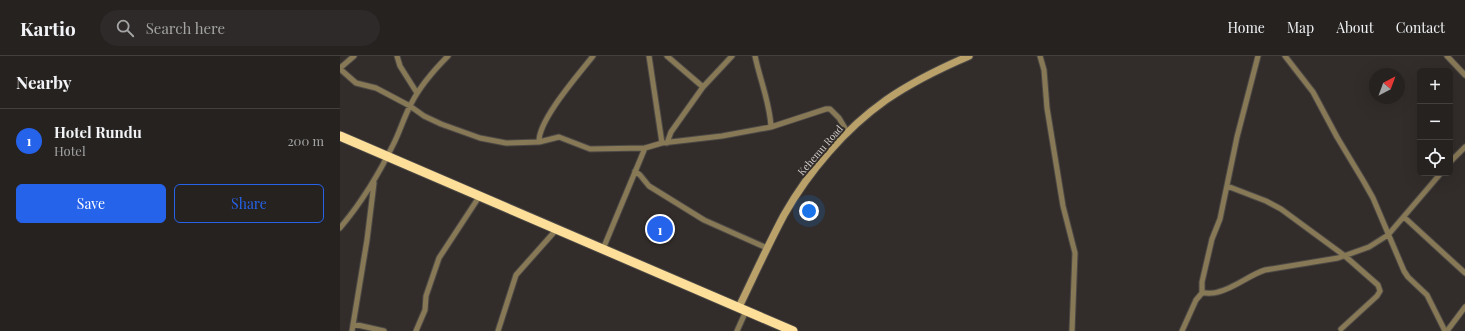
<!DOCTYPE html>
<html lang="en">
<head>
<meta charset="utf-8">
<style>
  :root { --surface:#262220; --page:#2e2a29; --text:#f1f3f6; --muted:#a4a4a5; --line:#423f3e; --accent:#2563eb }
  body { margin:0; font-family:"Playfair Display",serif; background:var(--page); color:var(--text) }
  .controls { position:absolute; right:12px; top:12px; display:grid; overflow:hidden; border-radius:6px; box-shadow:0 4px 16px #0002 }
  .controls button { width:36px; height:36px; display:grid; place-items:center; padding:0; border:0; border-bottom:1px solid var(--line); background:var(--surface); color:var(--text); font:20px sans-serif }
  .compass { position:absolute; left:1029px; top:12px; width:36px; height:36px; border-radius:50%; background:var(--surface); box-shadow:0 4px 16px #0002; rotate:41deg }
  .you { position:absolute; left:469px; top:155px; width:14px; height:14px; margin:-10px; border:3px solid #fff; border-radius:50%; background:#1a73e8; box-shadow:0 0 0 6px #1a73e833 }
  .badge { display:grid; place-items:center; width:26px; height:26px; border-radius:50%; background:var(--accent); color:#fff; font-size:13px; font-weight:700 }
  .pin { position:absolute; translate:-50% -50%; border:2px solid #fff; box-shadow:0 1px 4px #0006 }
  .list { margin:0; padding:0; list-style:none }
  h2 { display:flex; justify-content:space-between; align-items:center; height:52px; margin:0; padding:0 16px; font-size:17px }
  h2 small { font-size:13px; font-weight:400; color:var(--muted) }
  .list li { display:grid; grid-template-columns:26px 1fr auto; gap:12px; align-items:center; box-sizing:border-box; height:64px; padding:0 16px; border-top:1px solid var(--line) }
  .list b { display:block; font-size:15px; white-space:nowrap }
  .list p { margin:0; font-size:13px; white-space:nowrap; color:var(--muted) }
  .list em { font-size:13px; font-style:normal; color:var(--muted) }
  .actions { display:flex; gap:8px; padding:12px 16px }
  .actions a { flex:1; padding:9px 0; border:1px solid var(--accent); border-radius:6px; text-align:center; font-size:14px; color:var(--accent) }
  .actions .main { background:var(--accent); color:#fff }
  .icon { flex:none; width:22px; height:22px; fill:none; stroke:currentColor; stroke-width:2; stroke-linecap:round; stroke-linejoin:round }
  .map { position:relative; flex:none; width:1125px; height:275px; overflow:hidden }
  header { display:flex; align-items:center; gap:24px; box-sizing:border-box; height:56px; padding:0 20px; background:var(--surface); border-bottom:1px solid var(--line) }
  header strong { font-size:19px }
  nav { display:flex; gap:22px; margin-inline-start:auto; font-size:14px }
  .search { width:280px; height:36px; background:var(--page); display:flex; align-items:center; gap:10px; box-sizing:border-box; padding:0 14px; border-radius:22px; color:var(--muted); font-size:15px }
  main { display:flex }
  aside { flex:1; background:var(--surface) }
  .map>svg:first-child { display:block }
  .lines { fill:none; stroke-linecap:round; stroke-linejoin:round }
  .street-casing { stroke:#4c4845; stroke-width:7 }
  .secondary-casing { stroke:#4c4845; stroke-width:9 }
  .highway-casing { stroke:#4c4845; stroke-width:11 }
  .street { stroke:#877856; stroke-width:5 }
  .secondary { stroke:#b9a169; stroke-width:7 }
  .highway { stroke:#fddf9a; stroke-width:9 }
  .labels { text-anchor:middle; stroke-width:4; stroke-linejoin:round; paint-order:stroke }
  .street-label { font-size:10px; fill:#d7d4d2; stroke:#322d2a }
</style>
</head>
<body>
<header>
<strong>Kartio</strong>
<div class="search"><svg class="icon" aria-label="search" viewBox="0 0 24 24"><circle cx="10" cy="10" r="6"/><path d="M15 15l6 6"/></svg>Search here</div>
<nav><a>Home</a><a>Map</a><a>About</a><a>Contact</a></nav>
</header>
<main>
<aside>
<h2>Nearby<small></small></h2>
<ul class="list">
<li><span class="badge">1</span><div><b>Hotel Rundu</b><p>Hotel</p></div><em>200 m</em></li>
</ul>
<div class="actions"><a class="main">Save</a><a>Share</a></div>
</aside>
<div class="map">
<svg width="1125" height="275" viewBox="0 0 1125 275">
  <rect width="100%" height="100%" fill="#322d2a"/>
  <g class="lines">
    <defs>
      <path id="street" d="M 57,0 L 60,10 L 77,37
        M 309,0 L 322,87
        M 327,0 L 363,31
        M 415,0 C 420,24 430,47 431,71
        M 700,0 L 704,14 L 707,52 L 723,150 L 735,197 L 732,275
        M 945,0 L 973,36 L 997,81 L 1024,126 L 1033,142 L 1064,215 L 1068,221 L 1087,239 L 1105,275
        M 1107,0 L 1125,19
        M 0,12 L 14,0
        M 0,13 L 16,27 L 36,32 L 70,50 L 84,60 L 101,68 L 140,82 L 166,87 L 199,86 L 219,81 L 250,93 L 305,92 L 322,87 L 382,80 L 431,71 L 486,53 L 490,53 L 499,62 L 508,77
        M 199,86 C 198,64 239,18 253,0
        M 327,87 L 331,76 L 363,31 L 392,0
        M 1110,106 L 1125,91
        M 295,115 L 300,119 L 309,130 L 364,164 L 427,192
        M 887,130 L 926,145 L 941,153 L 1005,200 L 1038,229 L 1040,235 L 1037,240 L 1001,273
        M 1064,161 L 1125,217
        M 0,172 C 22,146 39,118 54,87 C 60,75 64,61 71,48 C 80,30 94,14 108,0
        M 263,193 L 305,92
        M 862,237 L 862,226 L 872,183 L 880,163 L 897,81 L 918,0
        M 13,268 L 44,275
        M 12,275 L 27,184 L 34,127
        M 76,275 L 85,254 L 86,240 L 99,202 L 139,141
        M 158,275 L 176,219 L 216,174
        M 397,275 L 406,255
        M 842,275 L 856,244 L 862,237 C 867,237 873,238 878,236 C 895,232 909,219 925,214 L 998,202 L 1029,191 L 1048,179 L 1101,117
        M 1107,275 L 1125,251"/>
      <path id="secondary" d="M 399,251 C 414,220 428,189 444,159 C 469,115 505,73 546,44 C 572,26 601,12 629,0"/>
      <path id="highway" d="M 0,80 L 453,275"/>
    </defs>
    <use href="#street" class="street-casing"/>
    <use href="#secondary" class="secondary-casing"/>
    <use href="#highway" class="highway-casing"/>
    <use href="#street" class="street"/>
    <use href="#secondary" class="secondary"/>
    <use href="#highway" class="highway"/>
  </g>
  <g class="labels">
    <g class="street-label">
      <text transform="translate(480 94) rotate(-49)" y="4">Kehemu Road</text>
    </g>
  </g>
</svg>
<div class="controls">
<button>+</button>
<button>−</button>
<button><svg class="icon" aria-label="locate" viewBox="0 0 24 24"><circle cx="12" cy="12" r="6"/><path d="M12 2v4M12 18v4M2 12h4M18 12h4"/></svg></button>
</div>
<svg class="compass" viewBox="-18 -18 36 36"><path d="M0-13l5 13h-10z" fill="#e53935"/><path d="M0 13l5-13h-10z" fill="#a4a4a5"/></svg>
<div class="you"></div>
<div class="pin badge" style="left:320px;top:173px">1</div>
</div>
</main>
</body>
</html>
